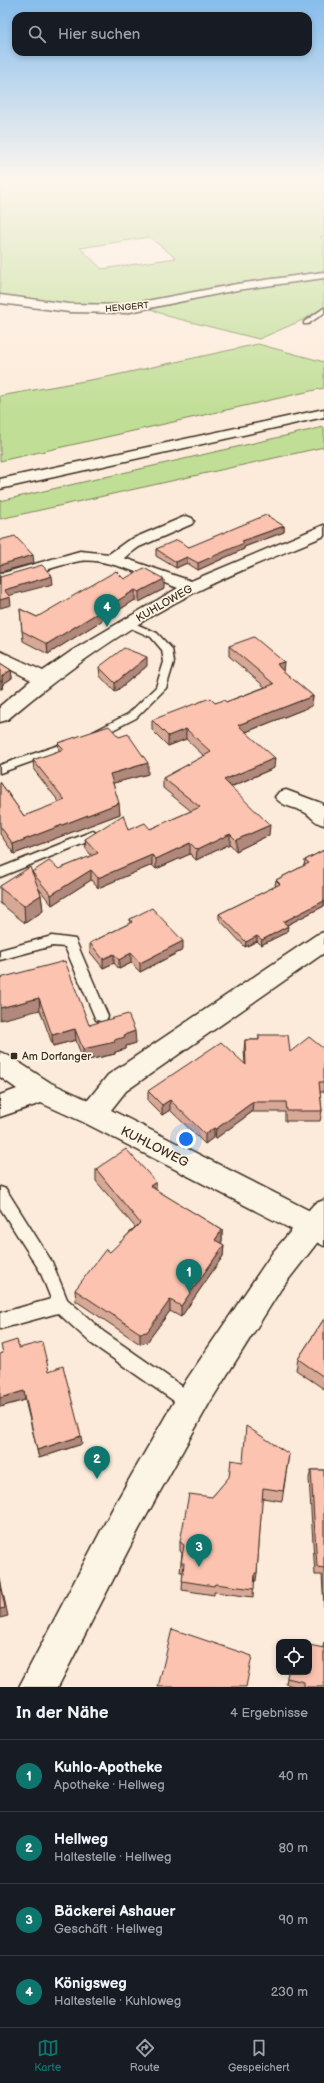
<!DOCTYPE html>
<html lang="de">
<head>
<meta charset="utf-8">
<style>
  :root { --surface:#171b24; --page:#242831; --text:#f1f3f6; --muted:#9ea1a6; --line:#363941; --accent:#0f766e }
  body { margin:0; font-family:"Balsamiq Sans",sans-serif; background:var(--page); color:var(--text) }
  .controls { position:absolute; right:12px; bottom:12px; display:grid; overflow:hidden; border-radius:8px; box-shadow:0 2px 6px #0003 }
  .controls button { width:36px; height:36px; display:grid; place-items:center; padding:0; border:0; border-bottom:1px solid var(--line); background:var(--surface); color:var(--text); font:20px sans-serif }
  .you { position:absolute; left:186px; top:1139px; width:14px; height:14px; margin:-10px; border:3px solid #fff; border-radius:50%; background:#1a73e8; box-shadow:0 0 0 6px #1a73e833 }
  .badge { display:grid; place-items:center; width:26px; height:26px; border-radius:50%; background:var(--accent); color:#fff; font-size:13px; font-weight:700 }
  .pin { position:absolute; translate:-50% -33px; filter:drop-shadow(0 1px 2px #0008) }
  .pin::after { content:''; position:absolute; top:21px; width:14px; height:12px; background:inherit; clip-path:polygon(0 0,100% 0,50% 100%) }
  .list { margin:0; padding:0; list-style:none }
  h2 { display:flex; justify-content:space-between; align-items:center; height:52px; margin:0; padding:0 16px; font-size:17px }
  h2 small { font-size:13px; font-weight:400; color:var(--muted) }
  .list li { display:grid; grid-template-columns:26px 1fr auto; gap:12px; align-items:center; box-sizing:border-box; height:72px; padding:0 16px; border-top:1px solid var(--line) }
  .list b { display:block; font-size:15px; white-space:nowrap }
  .list p { margin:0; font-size:13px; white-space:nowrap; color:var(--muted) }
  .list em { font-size:13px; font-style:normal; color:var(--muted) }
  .icon { flex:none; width:22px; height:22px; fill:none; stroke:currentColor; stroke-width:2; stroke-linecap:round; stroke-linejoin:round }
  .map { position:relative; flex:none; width:324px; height:1687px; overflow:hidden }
  .search { position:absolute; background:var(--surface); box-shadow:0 2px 6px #0003; left:12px; right:12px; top:12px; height:44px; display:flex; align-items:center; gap:10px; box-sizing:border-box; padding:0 14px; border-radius:12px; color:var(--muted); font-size:15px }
  .sheet { height:340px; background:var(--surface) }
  nav { display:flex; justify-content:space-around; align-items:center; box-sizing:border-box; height:56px; border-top:1px solid var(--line); background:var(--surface); font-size:11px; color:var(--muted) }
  nav a { display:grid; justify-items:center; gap:2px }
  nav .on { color:var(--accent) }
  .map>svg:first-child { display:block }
  .green { fill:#c0de96; stroke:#7e845a; fill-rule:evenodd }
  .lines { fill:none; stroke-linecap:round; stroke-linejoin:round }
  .service-casing { stroke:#3b2a1e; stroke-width:3 }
  .minor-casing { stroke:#3b2a1e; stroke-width:3 }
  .tertiary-casing { stroke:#3b2a1e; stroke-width:3 }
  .motorway-casing { stroke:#3b2a1e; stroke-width:3 }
  .service { fill:#fcf5e5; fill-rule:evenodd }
  .minor { fill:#fcf5e5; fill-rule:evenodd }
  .tertiary { fill:#fcf5e5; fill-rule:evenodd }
  .motorway { fill:#fcf5e5; fill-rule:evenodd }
  .wall { fill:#d8a897; stroke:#3b2a1e }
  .shaded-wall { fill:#b0887b; stroke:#3b2a1e }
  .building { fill:#fbc3b0; stroke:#3b2a1e }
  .poi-dot { fill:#3b2a1e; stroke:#fcf5e5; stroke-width:1.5 }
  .labels { text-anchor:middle; stroke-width:3.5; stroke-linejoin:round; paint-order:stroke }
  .far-street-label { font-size:9px; fill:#3b2a1e; stroke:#fcf5e5 }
  .street-label { font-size:11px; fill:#3b2a1e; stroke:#fcf5e5 }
  .poi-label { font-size:11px; fill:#3b2a1e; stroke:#fcf5e5; text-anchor:start }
  .near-street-label { font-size:13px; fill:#3b2a1e; stroke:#fcf5e5 }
</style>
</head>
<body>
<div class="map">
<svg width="324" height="1687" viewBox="0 0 324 1687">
  <rect width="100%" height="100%" fill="#fcebda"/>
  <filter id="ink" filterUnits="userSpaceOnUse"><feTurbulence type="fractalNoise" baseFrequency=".025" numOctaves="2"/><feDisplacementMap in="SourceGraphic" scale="8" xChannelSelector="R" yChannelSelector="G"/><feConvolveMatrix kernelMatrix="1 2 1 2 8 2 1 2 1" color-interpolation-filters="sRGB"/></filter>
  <g filter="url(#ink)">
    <path class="green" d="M 0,179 L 324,179 L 324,236 L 320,237 L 324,240 L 324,271 L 230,284 L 130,306 L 82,306 L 0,295 ZM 149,237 L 176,258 L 102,269 L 80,248 Z
      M 324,276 L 324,307 L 305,319 L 259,339 L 167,316 L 151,309 L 236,290 Z
      M 258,344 L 324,362 L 324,388 L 0,461 L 0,396 L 107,377 Z
      M 324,427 L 324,447 L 0,519 L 0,501 Z"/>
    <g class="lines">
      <defs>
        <path id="service" d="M 324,308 L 324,313 L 308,324 L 304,324 L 304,322 Z
          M 129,621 L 157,633 L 172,649 L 174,662 L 166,688 L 136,718 L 101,736 L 93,736 L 92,734 L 93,732 L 128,714 L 156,687 L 164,662 L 162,650 L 151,637 L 126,626 L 124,624 Z
          M 74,740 L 78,741 L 79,743 L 78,745 L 0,773 L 0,765 Z
          M 93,831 L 99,835 L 97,838 L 0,877 L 0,868 Z
          M 52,936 L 75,939 L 108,1016 L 106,1020 L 101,1021 L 96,1020 L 65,947 L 52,946 L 0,960 L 0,950 Z
          M 0,1187 L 6,1189 L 52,1262 L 67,1299 L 104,1332 L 196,1396 L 199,1402 L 196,1408 L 190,1411 L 184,1408 L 92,1344 L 58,1313 L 0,1329 L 0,1313 L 51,1299 L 40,1271 L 0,1208 Z"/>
        <path id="minor" d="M 324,272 L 324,278 L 237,290 L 125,313 L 69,312 L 0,303 L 0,295 L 69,304 L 125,305 L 237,284 Z
          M 186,516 L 192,518 L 194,521 L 192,524 L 139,547 L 124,558 L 191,581 L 324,525 L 324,536 C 282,554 239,570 198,591 C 131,624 64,672 7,720 L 0,722 L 0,706 L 31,680 L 0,664 L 0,651 L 43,671 L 73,650 L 178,588 C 153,579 106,557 80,561 C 56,565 25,578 0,584 L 0,574 L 80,551 L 109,554 L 127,541 Z
          M 286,790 L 321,803 L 324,806 L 324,825 C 315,823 313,818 306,813 C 296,807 282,807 275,797 L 279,792 Z
          M 324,932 L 324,953 L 126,1091 L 111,1110 L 324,1218 L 324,1246 L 83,1122 L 41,1103 L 0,1117 L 0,1095 L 17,1089 L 0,1077 L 0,1052 L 9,1056 L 51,1083 L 88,1100 L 108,1075 L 316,935 Z"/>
        <path id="tertiary" d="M 324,1200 L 324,1234 L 281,1289 L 210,1402 L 139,1529 L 58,1687 L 19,1687 L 115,1504 L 187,1379 L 273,1252 L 314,1204 Z"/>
        <path id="motorway" d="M 324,409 L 324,417 L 0,489 L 0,479 Z"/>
      </defs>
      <use href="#service" class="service-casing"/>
      <use href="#minor" class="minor-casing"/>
      <use href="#tertiary" class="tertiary-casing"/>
      <use href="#motorway" class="motorway-casing"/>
      <use href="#service" class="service"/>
      <use href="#minor" class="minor"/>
      <use href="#tertiary" class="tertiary"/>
      <use href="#motorway" class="motorway"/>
    </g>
    <path class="wall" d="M 284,526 L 284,532 L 244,547 L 244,549 L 198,570 L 187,563 L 176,568 L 156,556 L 156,549 L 189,547 Z
      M 124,579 L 164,589 L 139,602 L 135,600 L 48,654 L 23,641 L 20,609 L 37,617 Z
      M 229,646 L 283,671 L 313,696 L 312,706 L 246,732 L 274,768 L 231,787 L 269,835 L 236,851 L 230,844 L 196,860 L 190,854 L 156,869 L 152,865 L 98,888 L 91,880 L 52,905 L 39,889 L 41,895 L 43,911 L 25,923 L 0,903 L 0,886 L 32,872 L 59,869 L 92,856 L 86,849 L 85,839 L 128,830 L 150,829 L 191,811 L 163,788 L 163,778 L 204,756 L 186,739 L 168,746 L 152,730 L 152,720 L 215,703 L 226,702 L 265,687 L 229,656 Z
      M 0,663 L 11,670 L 12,678 L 3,684 L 2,689 L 0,689 Z
      M 147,666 L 115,692 L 100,676 L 99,667 Z
      M 58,743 L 148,774 L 113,783 L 120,814 L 14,854 L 0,834 L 0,782 L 24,816 L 60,803 L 34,770 L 33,760 L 59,751 Z
      M 324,850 L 324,906 L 287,925 L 287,932 L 261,945 L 257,941 L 245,947 L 219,919 L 219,914 L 276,886 L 275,885 L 276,880 L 305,865 L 304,865 L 305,860 Z
      M 130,919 L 183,950 L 140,972 L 131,963 L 119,969 L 114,963 L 103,968 L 90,952 L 90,943 L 130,923 Z
      M 0,978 L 89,1025 L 136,1043 L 126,1046 L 126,1049 L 115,1052 L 115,1054 L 83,1061 L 76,1040 L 53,1046 L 40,1010 Z
      M 259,1035 L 290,1052 L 324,1049 L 324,1092 L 320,1092 L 322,1111 L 320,1121 L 285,1121 L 285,1112 L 252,1112 L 215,1139 L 214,1137 L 205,1144 L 170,1110 L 162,1115 L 148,1101 L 148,1091 L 245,1064 L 244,1050 L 245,1040 L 259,1040 Z
      M 96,1169 L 156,1190 L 222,1230 L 222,1241 L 221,1243 L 224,1245 L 223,1256 L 181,1317 L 170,1311 L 147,1342 L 140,1344 L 76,1301 L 75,1290 L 135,1227 L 96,1181 Z
      M 324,1319 L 324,1389 L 296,1370 L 298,1359 Z
      M 19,1348 L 49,1371 L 82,1444 L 39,1458 L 25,1400 L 0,1407 Z
      M 289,1454 L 282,1501 L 262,1498 L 257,1573 L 256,1581 L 254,1581 L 253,1597 L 214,1592 L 214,1595 L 182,1590 L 183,1572 L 180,1572 L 181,1563 L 182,1553 L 180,1551 L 180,1542 L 212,1497 L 243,1462 Z
      M 311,1470 L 324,1470 L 324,1607 L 322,1575 L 315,1575 L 309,1478 Z
      M 324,1642 L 324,1687 L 297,1687 L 286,1684 L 288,1672 L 309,1672 L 323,1647 Z"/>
    <path class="shaded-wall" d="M 284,526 L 284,532 L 244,547 L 244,549 L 198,570 L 198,563 L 242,541 Z
      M 33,555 L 34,563 L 0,572 L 0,565 Z
      M 187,557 L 187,563 L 176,568 L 176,562 Z
      M 52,576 L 53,584 L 4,597 L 4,590 Z
      M 164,579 L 164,589 L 139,602 L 139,592 Z
      M 135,590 L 135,600 L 48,654 L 47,644 Z
      M 10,597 L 11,605 L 0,608 L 0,600 Z
      M 147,657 L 147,666 L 115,692 L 115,683 Z
      M 284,662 L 283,672 L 277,664 Z
      M 11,670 L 12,678 L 3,684 L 2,689 L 2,676 Z
      M 313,696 L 312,706 L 238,735 L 238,725 Z
      M 186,729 L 186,739 L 168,746 L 168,736 Z
      M 275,758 L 274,768 L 223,790 L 224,780 Z
      M 148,763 L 148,774 L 110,784 L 110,774 Z
      M 119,803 L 120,814 L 14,854 L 13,844 Z
      M 270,825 L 269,835 L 236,851 L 236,840 Z
      M 230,834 L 230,844 L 196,860 L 197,850 Z
      M 190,843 L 190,854 L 156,869 L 156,859 Z
      M 152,855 L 152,865 L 98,888 L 98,878 Z
      M 91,870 L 91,880 L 52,905 L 51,895 Z
      M 41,895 L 43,911 L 25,923 L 24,906 Z
      M 324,901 L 324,906 L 283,927 L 283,922 Z
      M 288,926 L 287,932 L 261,945 L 262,940 Z
      M 257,936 L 257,941 L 245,947 L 246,942 Z
      M 183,941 L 183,950 L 140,972 L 140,963 Z
      M 131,953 L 131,963 L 119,969 L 119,960 Z
      M 114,954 L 114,963 L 103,968 L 103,959 Z
      M 39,998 L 40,1010 L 0,1020 L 0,1008 Z
      M 75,1029 L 76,1040 L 53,1046 L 52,1035 Z
      M 135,1031 L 136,1043 L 126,1046 L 126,1049 L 115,1052 L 115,1054 L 83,1061 L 83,1049 L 114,1040 L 124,1035 Z
      M 170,1100 L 170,1110 L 162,1115 L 162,1105 Z
      M 253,1102 L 252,1112 L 215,1139 L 216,1129 Z
      M 214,1128 L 214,1137 L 205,1144 L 205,1134 Z
      M 156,1182 L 156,1194 L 150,1186 Z
      M 222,1230 L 222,1241 L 215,1251 L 215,1240 Z
      M 224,1245 L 223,1256 L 181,1317 L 181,1306 Z
      M 170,1300 L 170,1311 L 147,1342 L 140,1344 L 140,1333 Z
      M 24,1391 L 25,1400 L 0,1407 L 0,1398 Z
      M 81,1436 L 82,1444 L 39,1458 L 37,1450 Z
      M 0,1579 L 8,1616 L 0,1618 Z"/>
    <path class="building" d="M 266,515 L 284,526 L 242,541 L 244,543 L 198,563 L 187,557 L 176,562 L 156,549 L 177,540 L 189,547 Z
      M 15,536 L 33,555 L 0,565 L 0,540 Z
      M 42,565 L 52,576 L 4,590 L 10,597 L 0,600 L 0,577 Z
      M 144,568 L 164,579 L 139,592 L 135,590 L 47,644 L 22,631 L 20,609 L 37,617 L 116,571 L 124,579 Z
      M 254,637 L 284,662 L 277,664 L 281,669 L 313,696 L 238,725 L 275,758 L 224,780 L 270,825 L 236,840 L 230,834 L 197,850 L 190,843 L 156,859 L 152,855 L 98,878 L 91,870 L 51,895 L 32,872 L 49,861 L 59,869 L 98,853 L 85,839 L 123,815 L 128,830 L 145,823 L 150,829 L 200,807 L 163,778 L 211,752 L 186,729 L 168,736 L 152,720 L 210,698 L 215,703 L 224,700 L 226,702 L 274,684 L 229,646 Z
      M 124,648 L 147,657 L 115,683 L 99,667 Z
      M 0,663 L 11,670 L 2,676 L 2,681 L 0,681 Z
      M 109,726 L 119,737 L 128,734 L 148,763 L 110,774 L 119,803 L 13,844 L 0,826 L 0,782 L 24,816 L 65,800 L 33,760 L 64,749 L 58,743 Z
      M 324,850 L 324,901 L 283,922 L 288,926 L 262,940 L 257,936 L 246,942 L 219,914 L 280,884 L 276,880 L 309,863 L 305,860 Z
      M 30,867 L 41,895 L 24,906 L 0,888 L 0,886 Z
      M 152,908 L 183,941 L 140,963 L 131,953 L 119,960 L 114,954 L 103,959 L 90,943 L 132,922 L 130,919 Z
      M 65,961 L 89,1025 L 128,1014 L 135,1031 L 124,1035 L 125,1037 L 114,1040 L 115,1042 L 83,1049 L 75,1029 L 52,1035 L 39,998 L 0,1008 L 0,978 Z
      M 259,1035 L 288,1035 L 290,1052 L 309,1037 L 324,1049 L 324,1082 L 319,1082 L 322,1111 L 287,1111 L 286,1102 L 253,1102 L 216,1129 L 214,1128 L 205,1134 L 170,1100 L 162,1105 L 148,1091 L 221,1042 L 246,1065 L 245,1040 L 259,1040 Z
      M 126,1149 L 156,1182 L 150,1186 L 222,1230 L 215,1240 L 224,1245 L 181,1306 L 170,1300 L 147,1332 L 140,1333 L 75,1290 L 106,1249 L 110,1252 L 140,1223 L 96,1169 Z
      M 324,1319 L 324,1377 L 298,1359 Z
      M 17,1340 L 19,1348 L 42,1342 L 49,1371 L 63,1366 L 81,1436 L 37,1450 L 24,1391 L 0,1398 L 0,1354 L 3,1353 L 1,1345 Z
      M 246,1426 L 289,1454 L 283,1491 L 263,1488 L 257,1573 L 255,1573 L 254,1589 L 215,1584 L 214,1586 L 182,1581 L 184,1563 L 181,1563 L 184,1545 L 180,1542 L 189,1494 L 212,1497 L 229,1477 L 231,1460 L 243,1462 Z
      M 311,1470 L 324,1470 L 324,1568 L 317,1567 Z
      M 0,1582 L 5,1608 L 0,1609 Z
      M 172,1629 L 252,1656 L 246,1687 L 158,1687 Z
      M 309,1645 L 324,1648 L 324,1687 L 304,1687 L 304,1682 L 287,1678 L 288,1672 L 309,1672 Z"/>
  </g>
  <linearGradient id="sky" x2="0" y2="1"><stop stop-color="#86bdec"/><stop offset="0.43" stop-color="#fef6ee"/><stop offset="1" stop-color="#fef6ee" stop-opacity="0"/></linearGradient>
  <rect width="324" height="415" fill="url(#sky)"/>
  <rect class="poi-dot" x="10" y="1052" width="8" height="8" rx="2"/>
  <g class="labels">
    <g class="far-street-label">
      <text transform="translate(127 307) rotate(-5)" y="3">HENGERT</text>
    </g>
    <g class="street-label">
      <text transform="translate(164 603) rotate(-30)" y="4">KUHLOWEG</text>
    </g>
    <g class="poi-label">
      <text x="22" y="1060">Am Dorfanger</text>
    </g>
    <g class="near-street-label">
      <text transform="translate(155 1146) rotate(27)" y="5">KUHLOWEG</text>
    </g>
  </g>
</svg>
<div class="controls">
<button><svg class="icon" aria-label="locate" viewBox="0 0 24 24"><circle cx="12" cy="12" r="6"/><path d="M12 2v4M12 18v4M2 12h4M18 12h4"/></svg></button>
</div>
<div class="you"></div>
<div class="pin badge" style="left:189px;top:1292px">1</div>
<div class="pin badge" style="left:97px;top:1479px">2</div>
<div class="pin badge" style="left:199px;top:1567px">3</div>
<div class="pin badge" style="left:107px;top:627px">4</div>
<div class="search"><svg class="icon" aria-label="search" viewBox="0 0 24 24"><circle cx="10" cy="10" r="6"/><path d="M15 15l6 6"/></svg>Hier suchen</div>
</div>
<section class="sheet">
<h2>In der Nähe<small>4 Ergebnisse</small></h2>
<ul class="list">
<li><span class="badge">1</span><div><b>Kuhlo-Apotheke</b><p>Apotheke · Hellweg</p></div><em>40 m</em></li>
<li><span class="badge">2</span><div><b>Hellweg</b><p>Haltestelle · Hellweg</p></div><em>80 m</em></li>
<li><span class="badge">3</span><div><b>Bäckerei Ashauer</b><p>Geschäft · Hellweg</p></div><em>90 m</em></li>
<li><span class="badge">4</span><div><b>Königsweg</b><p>Haltestelle · Kuhloweg</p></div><em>230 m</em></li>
</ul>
</section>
<nav>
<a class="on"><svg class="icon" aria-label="map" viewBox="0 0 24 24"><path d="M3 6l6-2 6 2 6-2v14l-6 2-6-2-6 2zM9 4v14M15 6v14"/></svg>Karte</a>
<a><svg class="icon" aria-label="directions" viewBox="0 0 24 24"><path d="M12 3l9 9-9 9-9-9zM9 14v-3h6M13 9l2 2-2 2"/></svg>Route</a>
<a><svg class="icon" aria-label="saved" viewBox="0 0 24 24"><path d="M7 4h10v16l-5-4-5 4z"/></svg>Gespeichert</a>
</nav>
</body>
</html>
